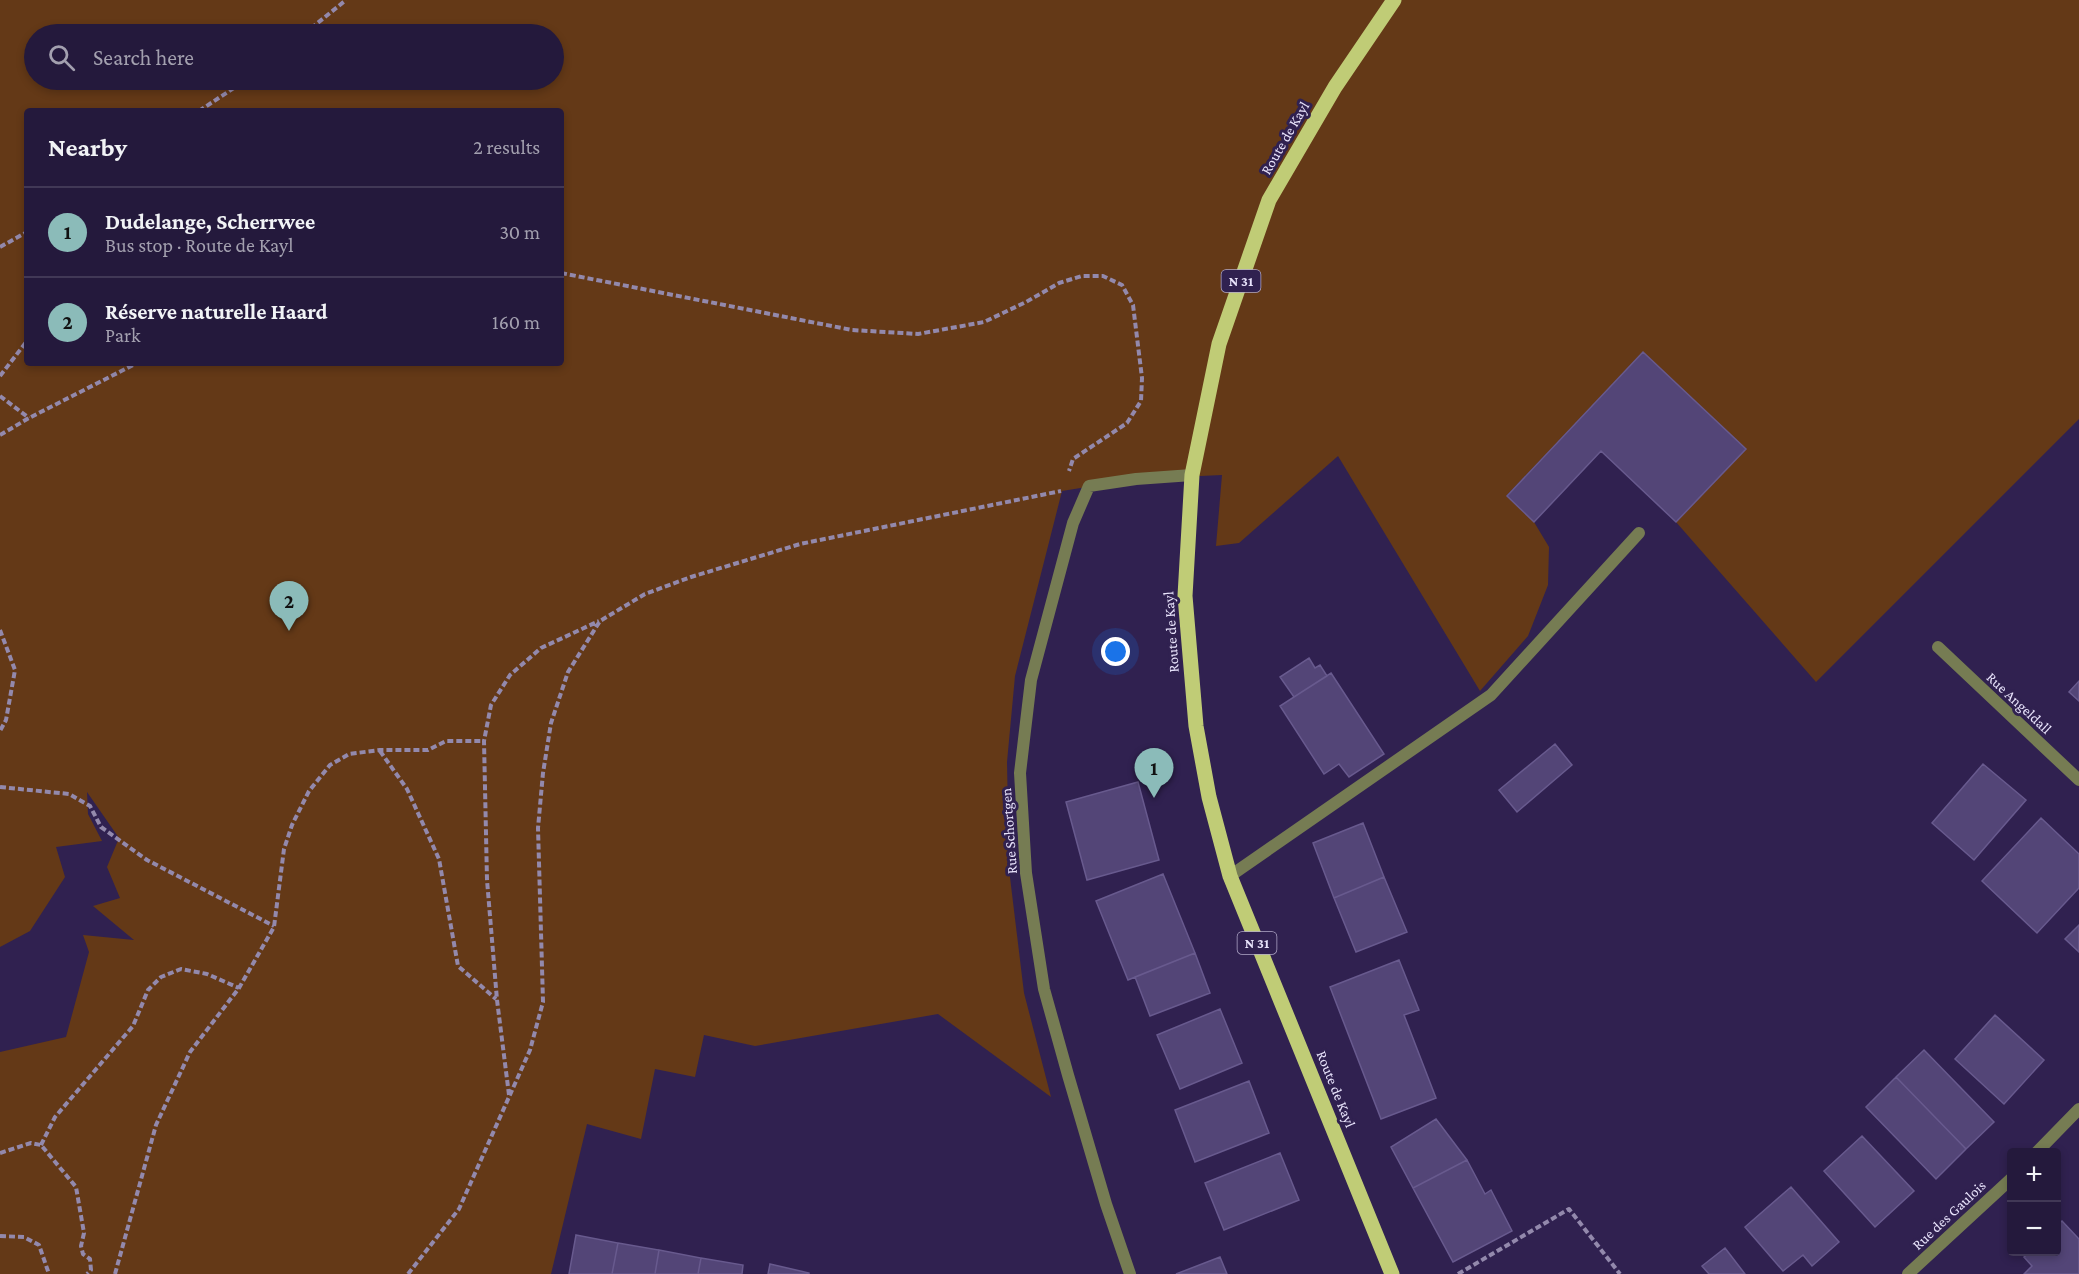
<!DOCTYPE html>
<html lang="en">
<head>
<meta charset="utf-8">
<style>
  :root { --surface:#24193c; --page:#302647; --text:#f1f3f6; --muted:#a3a0af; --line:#413856; --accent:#8bbbb9 }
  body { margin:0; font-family:"Crimson Pro",serif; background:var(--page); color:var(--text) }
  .controls { position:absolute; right:18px; bottom:18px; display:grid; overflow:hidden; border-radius:6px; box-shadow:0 3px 9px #0003 }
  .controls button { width:54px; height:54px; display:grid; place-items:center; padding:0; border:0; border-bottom:2px solid var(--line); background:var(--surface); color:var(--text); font:30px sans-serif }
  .you { position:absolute; left:1116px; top:652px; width:21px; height:21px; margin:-15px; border:4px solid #fff; border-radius:50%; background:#1a73e8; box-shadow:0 0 0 9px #1a73e833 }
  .badge { display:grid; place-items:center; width:39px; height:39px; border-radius:50%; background:var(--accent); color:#111; font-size:20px; font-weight:700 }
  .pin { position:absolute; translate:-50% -50px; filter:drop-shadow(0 2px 3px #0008) }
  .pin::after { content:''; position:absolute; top:32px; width:21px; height:18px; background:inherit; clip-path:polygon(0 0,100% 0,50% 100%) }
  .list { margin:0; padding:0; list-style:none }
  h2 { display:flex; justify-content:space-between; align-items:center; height:78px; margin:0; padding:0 24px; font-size:26px }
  h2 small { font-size:20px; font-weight:400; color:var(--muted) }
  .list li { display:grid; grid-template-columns:39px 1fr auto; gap:18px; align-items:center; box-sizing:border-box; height:90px; padding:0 24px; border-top:2px solid var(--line) }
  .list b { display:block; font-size:22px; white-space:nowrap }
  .list p { margin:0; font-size:20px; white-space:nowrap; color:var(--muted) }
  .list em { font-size:20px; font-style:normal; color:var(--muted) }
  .icon { flex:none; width:33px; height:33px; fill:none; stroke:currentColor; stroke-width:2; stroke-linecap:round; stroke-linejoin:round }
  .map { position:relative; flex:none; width:2079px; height:1274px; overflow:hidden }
  .search { position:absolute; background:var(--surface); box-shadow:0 3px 9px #0003; left:24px; top:24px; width:540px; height:66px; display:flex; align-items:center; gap:15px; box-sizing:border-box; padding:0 21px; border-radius:33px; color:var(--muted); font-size:22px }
  .panel { position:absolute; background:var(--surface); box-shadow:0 3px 9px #0003; left:24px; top:108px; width:540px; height:258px; border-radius:6px }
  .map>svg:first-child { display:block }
  .green { fill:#643917; fill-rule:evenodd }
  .building { fill:#534577; stroke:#685a8e; stroke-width:1.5 }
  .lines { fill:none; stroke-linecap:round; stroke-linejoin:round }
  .path { stroke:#9389ac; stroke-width:4; stroke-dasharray:6 3; stroke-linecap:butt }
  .service { stroke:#767c53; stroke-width:12 }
  .minor { stroke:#767c53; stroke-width:12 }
  .primary { stroke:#c0cc76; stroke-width:15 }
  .labels { text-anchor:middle; stroke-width:6; stroke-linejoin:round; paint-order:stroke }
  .shield { fill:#302150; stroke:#b1a9c8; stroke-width:1.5 }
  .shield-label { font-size:14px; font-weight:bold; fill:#e8e3fb }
  .street-label { font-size:15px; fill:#e8e3fb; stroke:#302150 }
</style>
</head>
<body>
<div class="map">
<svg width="2079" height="1274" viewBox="0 0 2079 1274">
  <rect width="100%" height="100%" fill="#302150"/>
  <path class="green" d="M 0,0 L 2079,0 L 2079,419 L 1816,682 L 1676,522 L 1745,449 L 1643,352 L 1507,495 L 1534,522 L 1549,547 L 1548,585 L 1528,636 L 1480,691 L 1338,456 L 1239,543 L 1216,546 L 1222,475 L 1136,479 L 1062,491 L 1015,676 L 1007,762 L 1009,869 L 1024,993 L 1051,1097 L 938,1014 L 755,1046 L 704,1035 L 695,1077 L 655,1069 L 641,1139 L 587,1124 L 551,1274 L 0,1274 L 0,1052 L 66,1037 L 89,952 L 83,935 L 134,940 L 93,906 L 120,898 L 107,867 L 119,838 L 87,792 L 88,814 L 102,841 L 56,847 L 65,877 L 30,931 L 0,947 ZM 34,34 L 554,34 L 554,80 L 34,80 ZM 27,111 L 561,111 L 561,363 L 27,363 Z"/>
  <path class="building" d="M 1643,352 L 1746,449 L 1676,522 L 1601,451 L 1534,522 L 1507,496 Z
    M 1309,658 L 1315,668 L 1320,665 L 1327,676 L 1294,697 L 1280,677 Z
    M 1331,673 L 1384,754 L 1349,777 L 1339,764 L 1324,774 L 1280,706 Z
    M 2079,681 L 2079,701 L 2069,692 Z
    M 1555,744 L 1572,765 L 1517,812 L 1499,790 Z
    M 1983,764 L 2026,800 L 1974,860 L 1932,823 Z
    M 1138,782 L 1159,860 L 1087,880 L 1066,802 Z
    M 2041,818 L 2079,854 L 2079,888 L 2037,933 L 1982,881 Z
    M 1363,823 L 1384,877 L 1334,898 L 1313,843 Z
    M 1163,874 L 1195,953 L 1128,980 L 1096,901 Z
    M 1384,877 L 1407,932 L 1356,952 L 1334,898 Z
    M 2079,925 L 2079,952 L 2065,939 Z
    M 1195,953 L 1210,993 L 1150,1016 L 1135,977 Z
    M 1399,960 L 1419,1010 L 1404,1015 L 1436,1098 L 1381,1119 L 1330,987 Z
    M 1220,1009 L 1242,1063 L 1180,1089 L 1157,1035 Z
    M 1995,1015 L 2044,1060 L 2004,1104 L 1955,1059 Z
    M 1924,1050 L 1994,1122 L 1966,1149 L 1896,1077 Z
    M 1896,1077 L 1966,1149 L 1936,1179 L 1866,1107 Z
    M 1249,1081 L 1269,1133 L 1195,1162 L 1175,1110 Z
    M 1436,1119 L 1467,1160 L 1413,1188 L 1391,1147 Z
    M 1862,1136 L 1914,1191 L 1875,1227 L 1824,1171 Z
    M 1280,1153 L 1299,1200 L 1224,1230 L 1205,1183 Z
    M 1467,1160 L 1485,1194 L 1491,1190 L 1512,1231 L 1453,1262 L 1413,1188 Z
    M 1791,1187 L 1839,1242 L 1812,1266 L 1803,1255 L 1783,1271 L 1745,1227 Z
    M 2062,1221 L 2079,1239 L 2079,1274 L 2024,1274 L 2032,1266 L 2024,1257 L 2030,1252 L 2056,1252 L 2056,1226 Z
    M 576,1235 L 618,1243 L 612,1274 L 569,1274 Z
    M 618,1243 L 659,1250 L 655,1274 L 612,1274 Z
    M 1725,1248 L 1745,1274 L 1709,1274 L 1702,1266 Z
    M 659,1250 L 701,1258 L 698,1274 L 655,1274 Z
    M 1220,1257 L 1227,1274 L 1176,1274 Z
    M 701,1258 L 743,1265 L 742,1274 L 698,1274 Z
    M 770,1264 L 809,1273 L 809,1274 L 768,1274 Z"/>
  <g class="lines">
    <path class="path" d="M 304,34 L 346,0
      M 199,111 L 246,80
      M 0,247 L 27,232
      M 561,273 L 852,330 L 918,334 L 984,322 L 1026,302 L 1059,283 L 1082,276 L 1103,276 L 1122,285 L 1133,305 L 1142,378 L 1141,401 L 1127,423 L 1073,459 L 1069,471
      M 0,376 L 27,341
      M 0,396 L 29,418
      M 0,435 L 29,418 L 137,363
      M 0,630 L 15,670 L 6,720 L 0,731
      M 380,751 L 407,789 L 439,859 L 458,966 L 496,999
      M 0,787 L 69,794 L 90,806 L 101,827 L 147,860 L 274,926
      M 509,1095 L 497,1000 L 487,880 L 484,741 L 491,705 L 510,675 L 541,648 L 599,621
      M 41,1145 L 55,1117 L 133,1026 L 148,990 L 161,977 L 181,969 L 207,974 L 239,988
      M 0,1153 L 31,1143 L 41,1145 L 76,1187 L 84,1233 L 81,1246 L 83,1254 L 90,1259 L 91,1270 L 87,1274
      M 0,1236 L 24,1237 L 39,1245 L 49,1274
      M 115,1274 L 156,1125 L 190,1052 L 239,988 L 274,927 L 284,849 L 292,825 L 309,791 L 330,765 L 349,754 L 380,750 L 428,750 L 446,741 L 484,741
      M 408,1274 L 459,1209 L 530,1050 L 543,1002 L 538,828 L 543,773 L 551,723 L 568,672 L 600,621 L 645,594 L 691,577 L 800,544 L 1061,491
      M 1458,1274 L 1569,1209 L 1620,1274"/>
    <path class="service" d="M 1230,876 L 1491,695 L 1639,533"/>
    <path class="minor" d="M 1938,647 L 2079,780
      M 2037,1152 L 2079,1109
      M 1130,1274 L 1106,1204 L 1068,1075 L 1044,989 L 1026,873 L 1020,773 L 1031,680 L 1073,523 L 1089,486 L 1136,479 L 1192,475
      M 1908,1274 L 2012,1178"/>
    <path class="primary" d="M 1392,1274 L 1230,876 L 1209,797 L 1196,726 L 1185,596 L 1192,475 L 1219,344 L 1269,200 L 1335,87 L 1394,0"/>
  </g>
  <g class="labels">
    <g class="shield">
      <rect x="1221.5" y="270" width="39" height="22" rx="4.5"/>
      <rect x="1237.5" y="932" width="39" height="22" rx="4.5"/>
    </g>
    <g class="shield-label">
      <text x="1241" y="286">N 31</text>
      <text x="1257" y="948">N 31</text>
    </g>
    <g class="street-label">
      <text transform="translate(1285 138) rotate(-60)" y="5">Route de Kayl</text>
      <text transform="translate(1171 632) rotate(-94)" y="5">Route de Kayl</text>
      <text transform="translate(2019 703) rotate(43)" y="5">Rue Angeldall</text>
      <text transform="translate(1009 831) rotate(-94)" y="5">Rue Schortgen</text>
      <text transform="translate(1336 1089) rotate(68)" y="5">Route de Kayl</text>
      <text transform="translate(1949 1215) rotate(-43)" y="5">Rue des Gaulois</text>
    </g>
  </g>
</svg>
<div class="controls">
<button>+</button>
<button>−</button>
</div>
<div class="you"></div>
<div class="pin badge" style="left:1154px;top:798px">1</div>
<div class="pin badge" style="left:289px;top:631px">2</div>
<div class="search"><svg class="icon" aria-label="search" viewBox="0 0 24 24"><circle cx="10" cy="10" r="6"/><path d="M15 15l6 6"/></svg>Search here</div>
<section class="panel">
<h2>Nearby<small>2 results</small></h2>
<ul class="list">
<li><span class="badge">1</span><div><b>Dudelange, Scherrwee</b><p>Bus stop · Route de Kayl</p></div><em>30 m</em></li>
<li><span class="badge">2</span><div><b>Réserve naturelle Haard</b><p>Park</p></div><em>160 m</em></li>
</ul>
</section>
</div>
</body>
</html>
